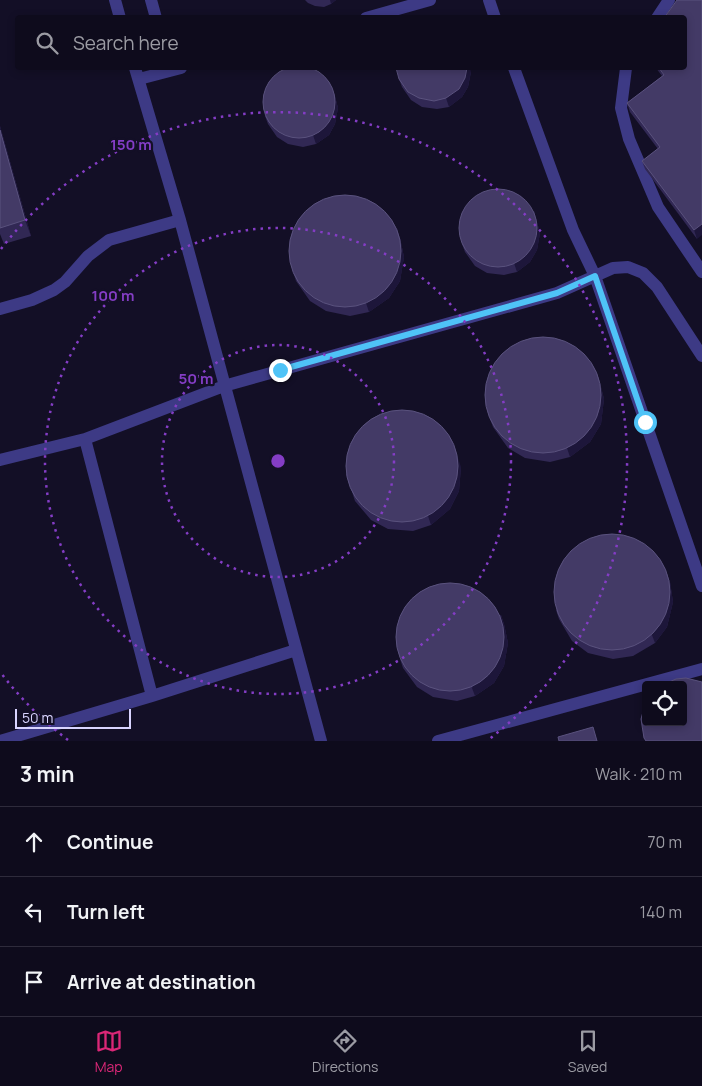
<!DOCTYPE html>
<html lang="en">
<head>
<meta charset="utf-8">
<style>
  :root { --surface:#0e0b1c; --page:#171425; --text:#f1f3f6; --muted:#9b9ba3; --line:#2e2b3b; --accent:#db2777 }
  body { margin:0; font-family:Manrope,sans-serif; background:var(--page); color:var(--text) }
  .controls { position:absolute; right:15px; bottom:15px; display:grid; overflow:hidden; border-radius:5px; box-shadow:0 2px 8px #0003 }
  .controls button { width:45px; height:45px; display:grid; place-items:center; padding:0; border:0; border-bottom:1px solid var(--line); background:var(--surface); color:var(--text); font:25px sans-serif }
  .scale { position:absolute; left:15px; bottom:12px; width:116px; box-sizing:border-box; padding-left:5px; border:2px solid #d9d4ff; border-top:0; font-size:14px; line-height:18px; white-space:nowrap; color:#d9d4ff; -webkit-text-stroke:4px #130f26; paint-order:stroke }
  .stop { position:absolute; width:15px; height:15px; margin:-11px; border:4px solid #4fc3f7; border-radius:50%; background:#fff }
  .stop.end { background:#4fc3f7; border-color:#fff; box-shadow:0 1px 5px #0008 }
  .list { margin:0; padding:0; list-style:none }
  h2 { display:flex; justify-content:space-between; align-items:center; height:65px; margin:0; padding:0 20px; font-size:21px }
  h2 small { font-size:16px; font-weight:400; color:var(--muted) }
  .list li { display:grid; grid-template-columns:32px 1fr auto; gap:15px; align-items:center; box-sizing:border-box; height:70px; padding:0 20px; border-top:1px solid var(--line) }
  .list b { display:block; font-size:19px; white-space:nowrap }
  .list em { font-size:16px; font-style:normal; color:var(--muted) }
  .icon { flex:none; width:28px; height:28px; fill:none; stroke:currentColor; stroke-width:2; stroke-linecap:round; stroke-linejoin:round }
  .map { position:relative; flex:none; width:702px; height:741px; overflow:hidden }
  .search { position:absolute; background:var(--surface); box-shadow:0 2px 8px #0003; left:15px; right:15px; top:15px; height:55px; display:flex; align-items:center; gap:12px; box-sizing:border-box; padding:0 18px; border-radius:5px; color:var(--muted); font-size:19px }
  .sheet { height:275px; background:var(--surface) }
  nav { display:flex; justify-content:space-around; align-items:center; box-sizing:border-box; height:70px; border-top:1px solid var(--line); background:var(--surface); font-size:14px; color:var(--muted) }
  nav a { display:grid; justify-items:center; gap:2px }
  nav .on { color:var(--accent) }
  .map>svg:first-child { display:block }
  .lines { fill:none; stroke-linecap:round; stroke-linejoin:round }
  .minor { stroke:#3d3a85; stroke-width:12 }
  .wall { fill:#312854 }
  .shaded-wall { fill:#1d163a }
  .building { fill:#433a66; stroke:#5a527e }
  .route { stroke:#4fc3f7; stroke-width:6 }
  .ring { fill:none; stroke:#843dc5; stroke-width:2.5; stroke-dasharray:2.5 5 }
  .centre { fill:#843dc5; stroke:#130f26; stroke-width:2.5 }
  .ring-label { font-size:15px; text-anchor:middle; font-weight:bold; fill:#843dc5; stroke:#130f26; stroke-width:4.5; stroke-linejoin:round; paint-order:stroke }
</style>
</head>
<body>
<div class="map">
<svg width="702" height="741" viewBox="0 0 702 741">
  <rect width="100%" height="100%" fill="#130f26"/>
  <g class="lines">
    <path class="minor" d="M 115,0 L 120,18
      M 151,0 L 156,18
      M 489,0 L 495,18
      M 366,18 L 430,0
      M 657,18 L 669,0
      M 135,68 L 180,220 L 321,741
      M 514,68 L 573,230 L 595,276 L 702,586
      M 626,68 L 621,108 L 629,139 L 658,207 L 702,272
      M 139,79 L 181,68
      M 0,309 L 32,300 L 54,290 L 65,282 L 88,256 L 109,240 L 180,220
      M 85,439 L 152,696
      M 0,460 L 85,439 L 224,386 L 557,293 L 613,268 L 628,267 L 643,273 L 657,287 L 702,356
      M 0,741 L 152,696 L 296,650
      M 438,741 L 702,669"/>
  </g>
  <path class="wall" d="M 305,0 L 336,0 L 331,4 L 324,7 L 315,6 L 308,3 Z
    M 656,68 L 684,68 L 697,239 L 645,169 L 642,161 L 658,149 L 630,112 L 627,103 L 662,76 Z
    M 471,72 L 468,87 L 462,97 L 449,107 L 437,109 L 422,107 L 411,100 L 402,87 L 399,79 Z
    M 332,87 L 335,96 L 338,108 L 335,124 L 329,135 L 316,144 L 303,147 L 288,144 L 277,137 L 268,124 L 265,116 Z
    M 0,126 L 31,236 L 4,244 L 0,234 Z
    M 534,211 L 540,233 L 537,250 L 530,262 L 517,272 L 504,275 L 487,273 L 475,266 L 465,252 L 462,244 Z
    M 397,229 L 400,238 L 404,257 L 400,281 L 389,298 L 369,312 L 350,316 L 326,311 L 310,301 L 296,281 L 293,272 Z
    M 596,371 L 599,379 L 604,399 L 601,424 L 590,442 L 570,457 L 550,462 L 525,458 L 508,448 L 493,427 L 490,419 Z
    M 461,467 L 459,491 L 450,509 L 431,525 L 413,531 L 388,529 L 371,520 L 355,501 L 346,474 Z
    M 667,574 L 670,582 L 673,602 L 667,627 L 655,643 L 633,656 L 613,659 L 588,653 L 572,641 L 559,619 L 556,610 Z
    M 501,615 L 504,624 L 508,643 L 504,666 L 494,683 L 475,696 L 457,701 L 433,697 L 417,687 L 403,668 L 400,659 Z"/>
  <path class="shaded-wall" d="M 330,0 L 336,0 L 331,4 Z
    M 467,68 L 470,68 L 471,72 L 468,87 L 462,97 L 449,107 L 446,98 Z
    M 332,87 L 335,96 L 338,108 L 335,124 L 329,135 L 316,144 L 313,135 Z
    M 0,126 L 31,236 L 25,220 L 0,130 Z
    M 534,211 L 540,233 L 537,250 L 530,262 L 517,272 L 514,263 Z
    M 702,224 L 702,235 L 697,239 L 694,230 Z
    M 397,229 L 400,238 L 404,257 L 400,281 L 389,298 L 369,312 L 366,303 Z
    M 596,371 L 599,379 L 604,399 L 601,424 L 590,442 L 570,457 L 567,448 Z
    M 452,440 L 461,467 L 459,491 L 450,509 L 431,525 L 428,516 Z
    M 667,574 L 670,582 L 673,602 L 667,627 L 655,643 L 652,635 Z
    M 501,615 L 504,624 L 508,643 L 504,666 L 494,683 L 475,696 L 472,688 Z"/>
  <path class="building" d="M 677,0 L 702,0 L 702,224 L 694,230 L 642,161 L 660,147 L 627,103 L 664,75 L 659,68 L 684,68 L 684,18 L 664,18 Z
    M263 102a36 36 0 1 1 72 0a36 36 0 1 1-72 0Z
    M 396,68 L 467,68 L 465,78 L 459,89 L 446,98 L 434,101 L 419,98 L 408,92 L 399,79 Z
    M 0,130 L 25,220 L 0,228 Z
    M459 228a39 39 0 1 1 78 0a39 39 0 1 1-78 0Z
    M289 251a56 56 0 1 1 112 0a56 56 0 1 1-112 0Z
    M485 395a58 58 0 1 1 116 0a58 58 0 1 1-116 0Z
    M346 466a56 56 0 1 1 112 0a56 56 0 1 1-112 0Z
    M554 592a58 58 0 1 1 116 0a58 58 0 1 1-116 0Z
    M396 637a54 54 0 1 1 108 0a54 54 0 1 1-108 0Z
    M 686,678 L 702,682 L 702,741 L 646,741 L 644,738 L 641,719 L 646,701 L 646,722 L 683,722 L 683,685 L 662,685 L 676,679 Z
    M 593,727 L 597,741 L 559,741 L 558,737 Z"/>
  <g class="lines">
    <path class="route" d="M 280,370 L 557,293 L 595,276 L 645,422"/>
  </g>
  <g class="ring">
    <circle cx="278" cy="461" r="116"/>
    <circle cx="278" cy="461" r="233"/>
    <path d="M68 740A349 349 0 0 1 1 673M1 249A349 349 0 1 1 488 740"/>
  </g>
  <circle cx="278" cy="461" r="8" class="centre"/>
  <g class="ring-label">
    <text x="131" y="150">150 m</text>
    <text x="113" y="301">100 m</text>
    <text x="196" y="384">50 m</text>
  </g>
</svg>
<div class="controls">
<button><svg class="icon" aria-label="locate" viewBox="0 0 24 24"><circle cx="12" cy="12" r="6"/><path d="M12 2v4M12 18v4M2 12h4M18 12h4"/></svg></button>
</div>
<div class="scale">50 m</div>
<div class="stop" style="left:645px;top:422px"></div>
<div class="stop end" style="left:280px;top:370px"></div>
<div class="search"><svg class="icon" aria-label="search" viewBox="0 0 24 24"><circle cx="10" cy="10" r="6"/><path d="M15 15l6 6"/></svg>Search here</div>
</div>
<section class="sheet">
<h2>3 min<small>Walk · 210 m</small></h2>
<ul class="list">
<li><svg class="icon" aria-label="ahead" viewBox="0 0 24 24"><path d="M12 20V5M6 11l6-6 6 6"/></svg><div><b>Continue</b></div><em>70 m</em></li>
<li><svg class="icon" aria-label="left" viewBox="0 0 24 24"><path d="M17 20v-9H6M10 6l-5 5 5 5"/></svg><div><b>Turn left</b></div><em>140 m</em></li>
<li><svg class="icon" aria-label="arrive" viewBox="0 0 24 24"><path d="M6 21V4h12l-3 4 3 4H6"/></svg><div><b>Arrive at destination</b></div></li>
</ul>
</section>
<nav>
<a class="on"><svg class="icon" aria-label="map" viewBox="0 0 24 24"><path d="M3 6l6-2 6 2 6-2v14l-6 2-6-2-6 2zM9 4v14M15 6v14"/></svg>Map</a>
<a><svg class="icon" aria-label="directions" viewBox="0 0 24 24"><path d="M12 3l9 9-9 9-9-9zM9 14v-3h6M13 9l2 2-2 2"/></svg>Directions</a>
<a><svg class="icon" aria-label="saved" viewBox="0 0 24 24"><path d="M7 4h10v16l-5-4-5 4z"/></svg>Saved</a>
</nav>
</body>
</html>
